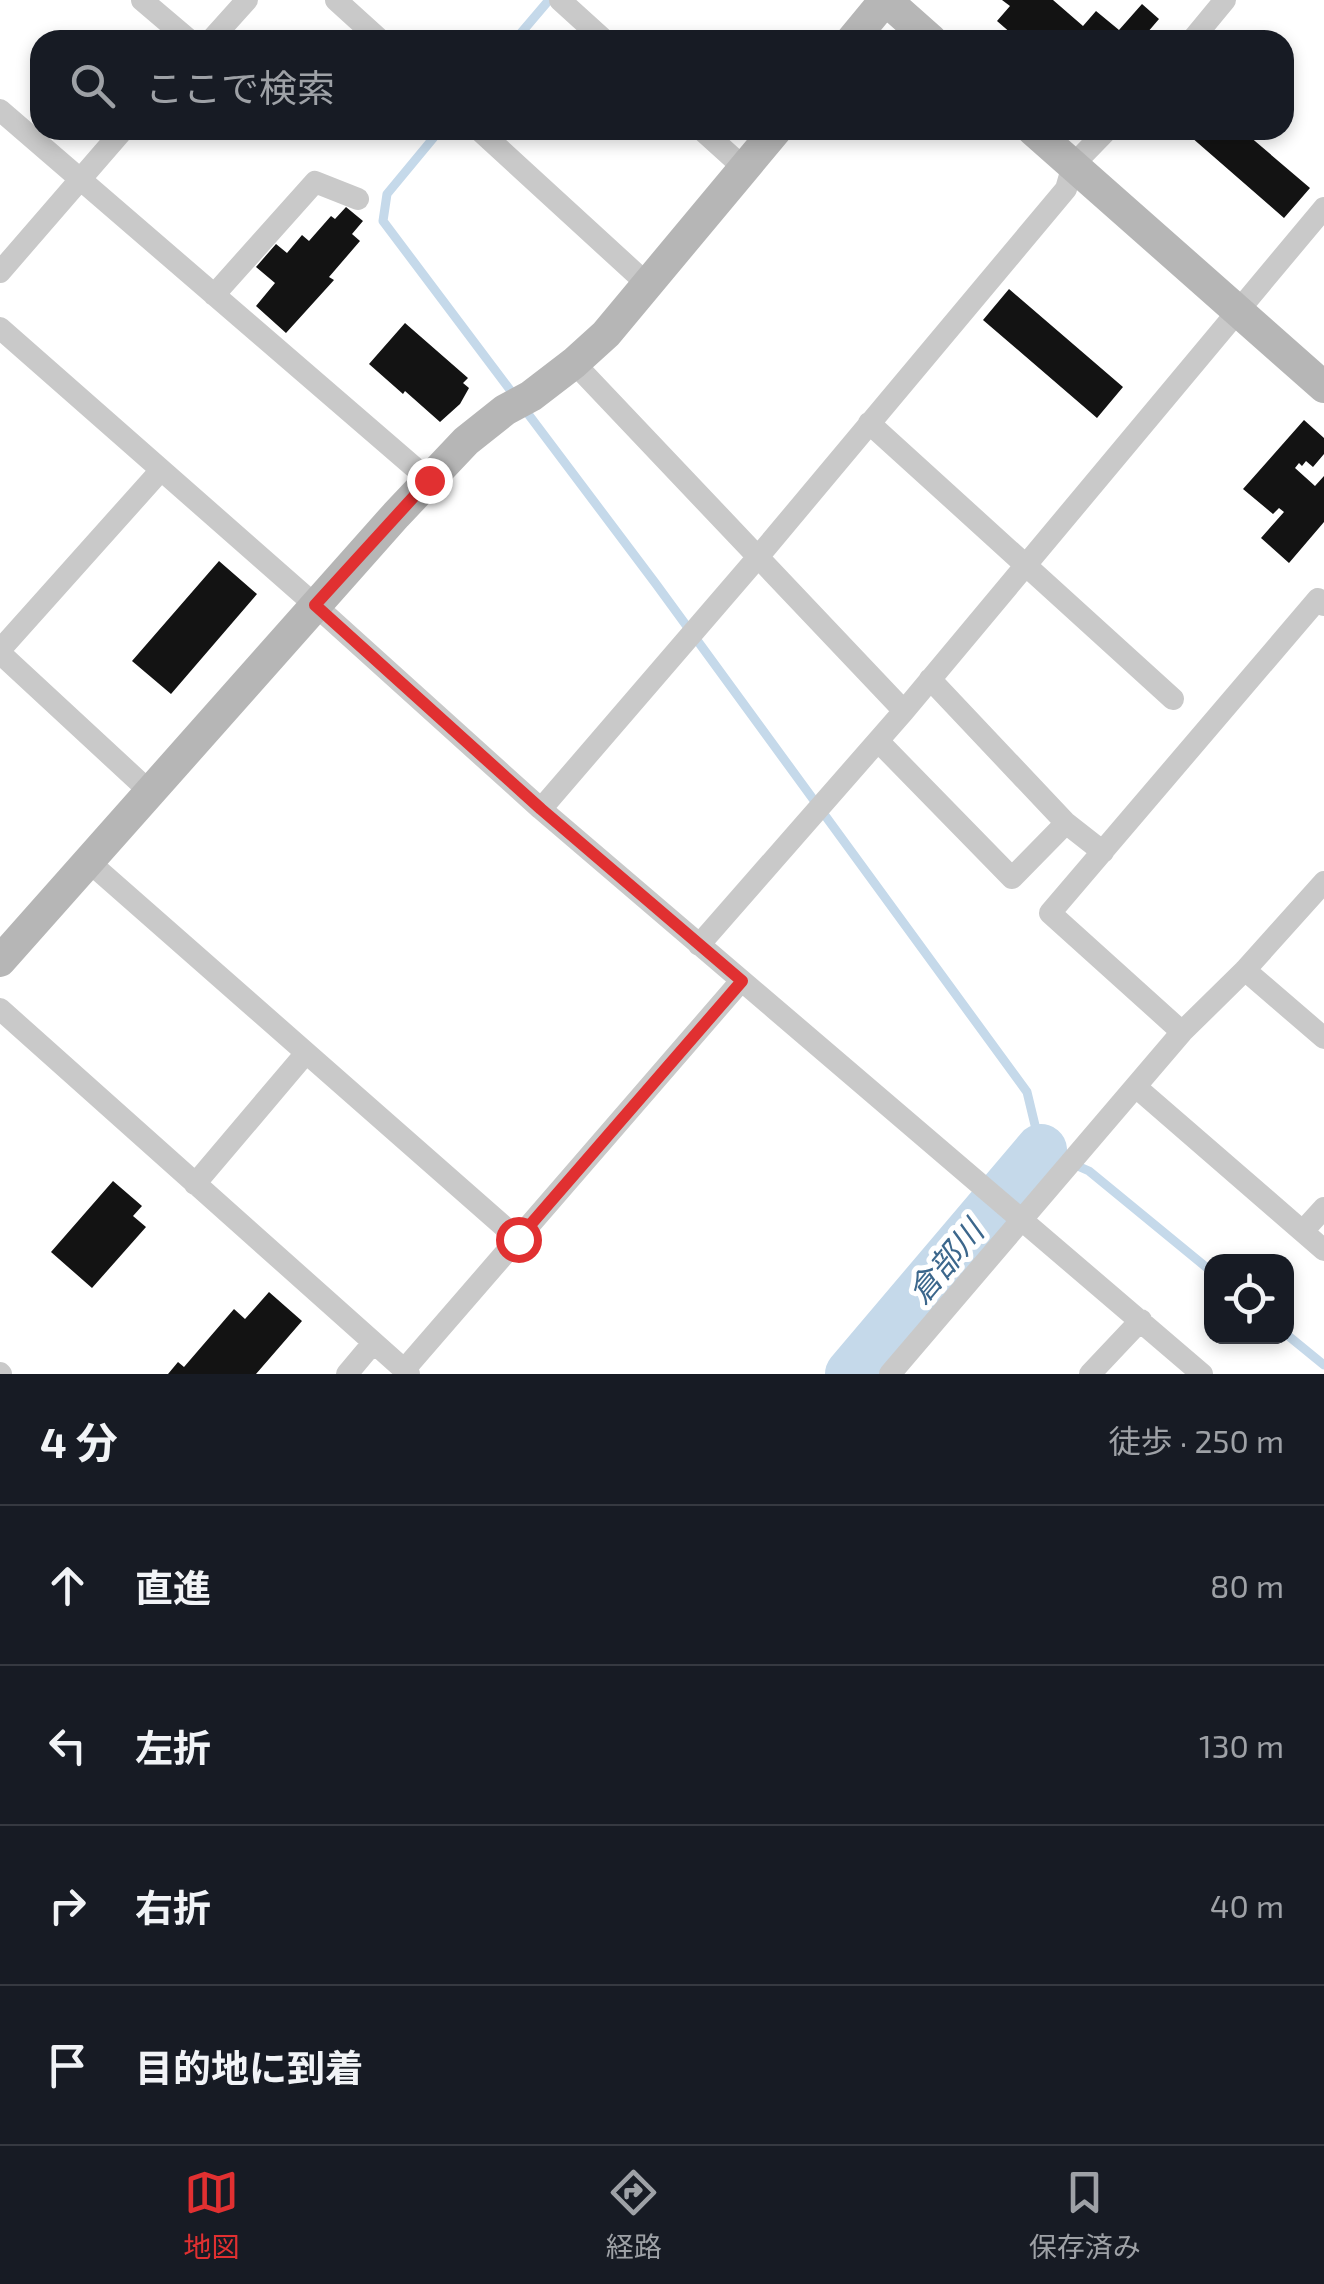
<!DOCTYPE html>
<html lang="ja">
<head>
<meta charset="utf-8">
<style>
  :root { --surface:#171b24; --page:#20242c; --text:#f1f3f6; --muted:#9ea1a6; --line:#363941; --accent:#e13031 }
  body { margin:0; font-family:"Exo 2","Noto Sans JP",sans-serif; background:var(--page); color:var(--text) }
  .controls { position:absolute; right:30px; bottom:30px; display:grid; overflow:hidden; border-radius:20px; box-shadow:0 5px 15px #0003 }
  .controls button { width:90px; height:90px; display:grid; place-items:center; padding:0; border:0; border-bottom:2px solid var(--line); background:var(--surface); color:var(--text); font:50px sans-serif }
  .stop { position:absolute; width:30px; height:30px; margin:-22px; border:8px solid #e13031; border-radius:50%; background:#fff }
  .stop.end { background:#e13031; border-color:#fff; box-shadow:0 2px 10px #0008 }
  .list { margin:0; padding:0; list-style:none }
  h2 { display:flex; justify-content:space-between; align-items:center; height:130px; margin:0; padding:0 40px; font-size:42px }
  h2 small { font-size:32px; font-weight:400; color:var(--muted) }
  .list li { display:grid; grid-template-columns:65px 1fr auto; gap:30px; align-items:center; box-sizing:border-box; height:160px; padding:0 40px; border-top:2px solid var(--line) }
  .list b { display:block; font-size:38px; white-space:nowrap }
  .list em { font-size:32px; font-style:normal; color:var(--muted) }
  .icon { flex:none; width:55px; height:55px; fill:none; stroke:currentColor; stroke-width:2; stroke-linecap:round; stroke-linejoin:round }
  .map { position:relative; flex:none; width:1324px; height:1374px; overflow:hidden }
  .search { position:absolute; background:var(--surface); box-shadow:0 5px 15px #0003; left:30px; right:30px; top:30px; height:110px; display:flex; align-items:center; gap:25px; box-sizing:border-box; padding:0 35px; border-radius:30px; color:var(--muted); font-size:38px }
  .sheet { height:770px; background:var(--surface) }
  nav { display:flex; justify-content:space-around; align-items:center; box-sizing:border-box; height:140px; border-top:2px solid var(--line); background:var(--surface); font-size:28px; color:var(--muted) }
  nav a { display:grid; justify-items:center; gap:5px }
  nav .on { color:var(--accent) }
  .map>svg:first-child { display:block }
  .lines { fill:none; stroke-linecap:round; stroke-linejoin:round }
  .stream { stroke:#c5d9ea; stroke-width:9 }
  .river { stroke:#c5d9ea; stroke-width:52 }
  .building { fill:#131313 }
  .street { stroke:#c9c9c9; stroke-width:22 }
  .secondary { stroke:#b6b6b6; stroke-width:32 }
  .route { stroke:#e13031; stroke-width:12 }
  .labels { text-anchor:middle; stroke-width:10; stroke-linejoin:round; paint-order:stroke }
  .water-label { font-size:32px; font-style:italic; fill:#3c678c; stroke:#fff }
</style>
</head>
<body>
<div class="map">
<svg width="1324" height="1374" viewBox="0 0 1324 1374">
  <rect width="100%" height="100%" fill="#fff"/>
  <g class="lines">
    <path class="stream" d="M 515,40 L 549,0
      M 440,130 L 387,194 L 383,221 L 656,584 L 1027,1092 L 1041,1150 L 1089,1171 L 1212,1272
      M 1286,1334 L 1324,1365"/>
    <path class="river" d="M 851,1374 L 1041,1150"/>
  </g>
  <path class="building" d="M 1002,0 L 1053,0 L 1083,26 L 1096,11 L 1119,30 L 1142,4 L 1159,19 L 1141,40 L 1019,40 L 997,21 L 1010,6 Z
    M 1183,130 L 1242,130 L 1310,188 L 1284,218 Z
    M 346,207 L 363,221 L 352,234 L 360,241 L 329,277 L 334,280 L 286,333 L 256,306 L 275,283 L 256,267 L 276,244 L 287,253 L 302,235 L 309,241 L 331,216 L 335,219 Z
    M 1009,289 L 1123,387 L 1097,418 L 983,320 Z
    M 405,323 L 468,378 L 463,383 L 469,388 L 460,404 L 440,422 L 405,391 L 403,394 L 369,364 Z
    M 1304,420 L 1324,438 L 1324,454 L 1313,467 L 1306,461 L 1302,466 L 1299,463 L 1295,468 L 1315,486 L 1324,476 L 1324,522 L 1289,563 L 1261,538 L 1284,512 L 1279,508 L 1273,514 L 1243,489 Z
    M 219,561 L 257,594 L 171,694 L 132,661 Z
    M 113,1181 L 142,1206 L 133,1216 L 146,1227 L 92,1288 L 51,1252 Z
    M 269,1292 L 302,1321 L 256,1374 L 168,1374 L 178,1362 L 184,1367 L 234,1309 L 245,1319 Z"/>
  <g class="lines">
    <path class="street" d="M 142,0 L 189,40
      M 336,0 L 380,40
      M 560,0 L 604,40
      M 211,40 L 247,0
      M 1192,40 L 1225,0
      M 0,110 L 429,480
      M 479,130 L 647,284
      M 702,130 L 744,168
      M 0,272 L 123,130
      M 214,295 L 315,182 L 358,199
      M 0,328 L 315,605 L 541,809 L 1202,1374
      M 574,363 L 904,711
      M 869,423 L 1173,699
      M 0,650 L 161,470
      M 0,653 L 149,791
      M 930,679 L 1066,823 L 1103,852
      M 878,741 L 1012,878 L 1066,823
      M 541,809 L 758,557 L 1066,189 L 1073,165 L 1107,130
      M 88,861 L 518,1239
      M 699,945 L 904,711 L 1324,208
      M 1245,970 L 1324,1038
      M 0,1009 L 409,1374
      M 1182,1032 L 1050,913 L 1318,599 L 1324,605
      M 1136,1087 L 1324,1250
      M 195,1184 L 306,1053
      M 1303,1231 L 1324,1208
      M 404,1370 L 741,981
      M 0,1373 L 1,1374
      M 347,1374 L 373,1343
      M 890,1374 L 1182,1032 L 1245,970 L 1324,882
      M 1090,1374 L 1141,1320"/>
    <path class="secondary" d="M 886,0 L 931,40
      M 852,40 L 885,0
      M 1033,130 L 1324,387
      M 0,961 L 396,515 L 466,441 L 505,410 L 531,396 L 574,363 L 606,334 L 776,130"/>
  </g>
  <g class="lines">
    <path class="route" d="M 429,480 L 315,605 L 541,809 L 742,981 L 518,1239"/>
  </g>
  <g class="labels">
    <g class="water-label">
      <text transform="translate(946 1262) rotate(-50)" y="11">倉部川</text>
    </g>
  </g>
</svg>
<div class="controls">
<button><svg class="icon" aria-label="locate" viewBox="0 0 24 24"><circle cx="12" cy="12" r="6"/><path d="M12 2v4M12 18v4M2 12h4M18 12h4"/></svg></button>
</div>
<div class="stop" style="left:518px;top:1239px"></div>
<div class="stop end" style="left:429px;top:480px"></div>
<div class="search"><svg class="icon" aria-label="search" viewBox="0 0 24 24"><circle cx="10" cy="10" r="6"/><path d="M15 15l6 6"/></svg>ここで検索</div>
</div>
<section class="sheet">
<h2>4 分<small>徒歩 · 250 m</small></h2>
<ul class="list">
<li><svg class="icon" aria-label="ahead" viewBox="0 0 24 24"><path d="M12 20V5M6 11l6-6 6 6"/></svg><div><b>直進</b></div><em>80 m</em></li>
<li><svg class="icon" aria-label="left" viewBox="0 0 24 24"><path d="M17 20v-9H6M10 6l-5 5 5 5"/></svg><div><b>左折</b></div><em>130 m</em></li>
<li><svg class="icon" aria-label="right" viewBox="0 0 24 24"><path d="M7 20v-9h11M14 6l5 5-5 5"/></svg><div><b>右折</b></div><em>40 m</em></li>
<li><svg class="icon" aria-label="arrive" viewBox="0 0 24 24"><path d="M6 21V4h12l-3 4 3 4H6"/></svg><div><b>目的地に到着</b></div></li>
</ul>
</section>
<nav>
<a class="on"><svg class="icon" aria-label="map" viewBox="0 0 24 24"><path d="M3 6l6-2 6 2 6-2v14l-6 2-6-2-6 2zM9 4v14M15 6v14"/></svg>地図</a>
<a><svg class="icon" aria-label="directions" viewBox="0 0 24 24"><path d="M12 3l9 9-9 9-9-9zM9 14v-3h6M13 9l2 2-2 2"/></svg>経路</a>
<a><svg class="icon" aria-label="saved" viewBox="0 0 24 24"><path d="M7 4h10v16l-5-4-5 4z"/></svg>保存済み</a>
</nav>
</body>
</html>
